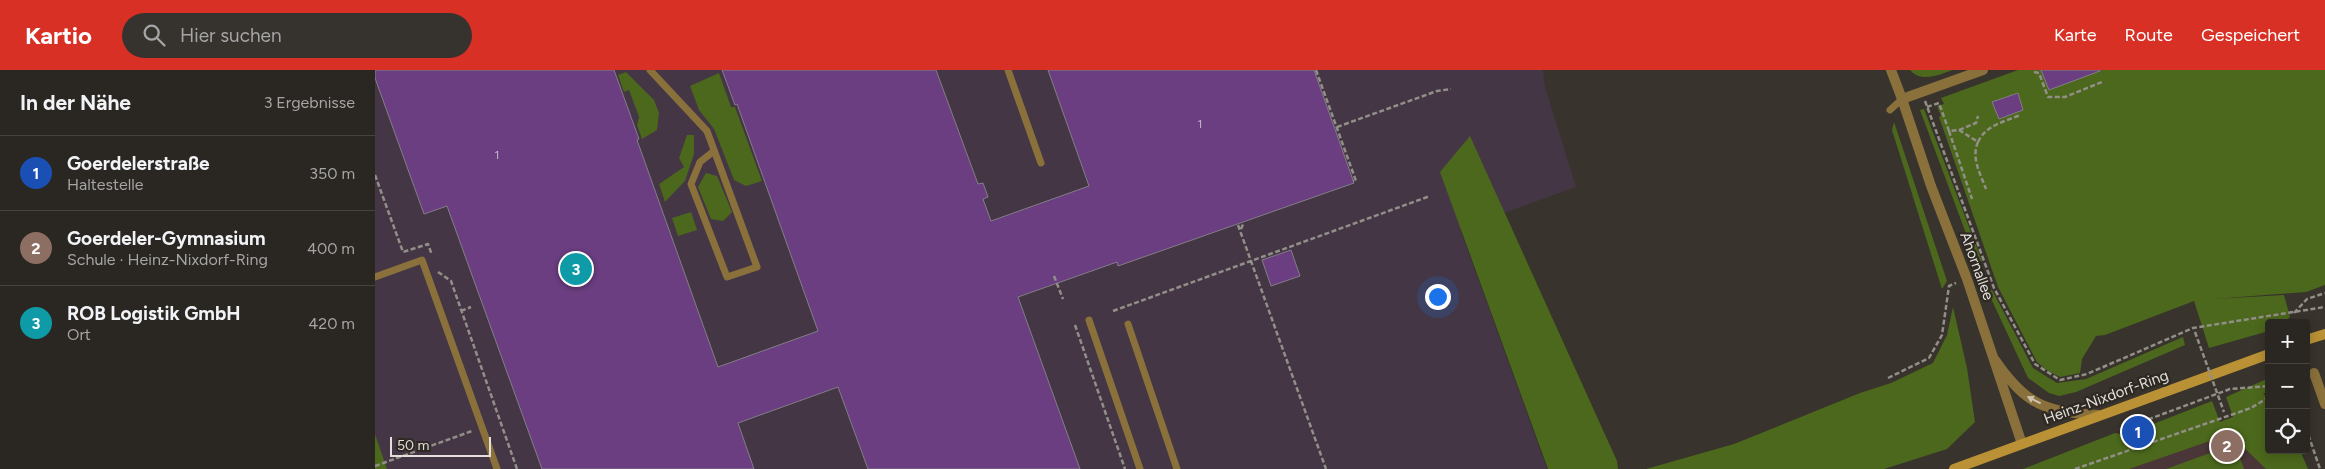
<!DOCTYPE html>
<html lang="de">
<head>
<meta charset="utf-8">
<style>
  :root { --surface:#2a2621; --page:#36322e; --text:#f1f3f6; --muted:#a5a5a5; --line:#46433f; --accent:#d93025 }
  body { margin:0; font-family:Figtree,sans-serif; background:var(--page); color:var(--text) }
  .controls { position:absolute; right:15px; bottom:15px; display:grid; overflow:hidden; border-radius:5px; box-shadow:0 2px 12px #0003 }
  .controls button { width:45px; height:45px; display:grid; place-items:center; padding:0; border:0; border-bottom:1px solid var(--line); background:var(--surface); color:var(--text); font:25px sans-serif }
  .scale { position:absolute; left:15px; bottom:12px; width:101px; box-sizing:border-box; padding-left:5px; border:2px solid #e3e0dc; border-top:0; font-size:14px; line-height:18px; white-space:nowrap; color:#e3e0dc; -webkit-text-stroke:4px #2e2922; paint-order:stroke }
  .you { position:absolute; left:1062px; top:226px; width:18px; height:18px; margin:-12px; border:4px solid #fff; border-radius:50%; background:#1a73e8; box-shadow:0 0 0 8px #1a73e833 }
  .badge { display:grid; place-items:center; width:32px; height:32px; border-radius:50%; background:var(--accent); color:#fff; font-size:16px; font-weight:700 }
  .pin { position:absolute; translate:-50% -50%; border:2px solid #fff; box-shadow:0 1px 5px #0006 }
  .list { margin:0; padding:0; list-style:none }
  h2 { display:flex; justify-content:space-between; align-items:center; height:65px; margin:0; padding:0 20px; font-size:21px }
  h2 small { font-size:16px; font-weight:400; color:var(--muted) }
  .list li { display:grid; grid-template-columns:32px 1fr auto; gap:15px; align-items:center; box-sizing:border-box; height:75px; padding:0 20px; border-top:1px solid var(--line) }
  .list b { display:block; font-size:19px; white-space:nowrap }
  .list p { margin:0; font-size:16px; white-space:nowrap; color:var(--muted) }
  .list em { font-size:16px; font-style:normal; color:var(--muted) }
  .icon { flex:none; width:28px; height:28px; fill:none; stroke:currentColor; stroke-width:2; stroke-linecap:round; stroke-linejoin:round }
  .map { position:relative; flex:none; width:1950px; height:399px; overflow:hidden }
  header { display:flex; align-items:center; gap:30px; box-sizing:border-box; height:70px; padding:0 25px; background:var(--accent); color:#fff }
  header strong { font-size:24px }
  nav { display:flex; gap:28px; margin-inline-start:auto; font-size:18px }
  .search { width:350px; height:45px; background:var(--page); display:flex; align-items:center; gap:12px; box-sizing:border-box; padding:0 18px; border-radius:28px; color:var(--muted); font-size:19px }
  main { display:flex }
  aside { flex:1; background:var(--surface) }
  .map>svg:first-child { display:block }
  .commercial { fill:#443644; fill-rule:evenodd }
  .education { fill:#4a3538 }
  .green { fill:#4c681c }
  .building { fill:#6a3e80; stroke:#837e86 }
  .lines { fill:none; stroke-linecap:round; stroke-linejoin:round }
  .path { stroke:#928f89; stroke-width:2.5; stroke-dasharray:5 2.5; stroke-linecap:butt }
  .service { stroke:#8a713b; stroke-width:7 }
  .minor { stroke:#8a713b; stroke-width:10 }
  .tertiary { stroke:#8a713b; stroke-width:10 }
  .secondary { stroke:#ba9235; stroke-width:10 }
  .path-bridge { stroke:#928f89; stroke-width:2.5; stroke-dasharray:5 2.5; stroke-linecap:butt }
  .oneway { fill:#cdc4b4 }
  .labels { text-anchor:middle; stroke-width:4.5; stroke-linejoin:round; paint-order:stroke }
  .number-label { font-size:12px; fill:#c5b8c5 }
  .street-label { font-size:15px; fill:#e3e0dc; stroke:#2e2922 }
</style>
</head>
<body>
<header>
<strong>Kartio</strong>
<div class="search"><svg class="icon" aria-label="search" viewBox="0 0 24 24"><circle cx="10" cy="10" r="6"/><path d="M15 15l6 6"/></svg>Hier suchen</div>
<nav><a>Karte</a><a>Route</a><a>Gespeichert</a></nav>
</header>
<main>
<aside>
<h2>In der Nähe<small>3 Ergebnisse</small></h2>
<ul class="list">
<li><span class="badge" style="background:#1a4fb4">1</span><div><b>Goerdelerstraße</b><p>Haltestelle</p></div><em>350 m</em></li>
<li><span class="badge" style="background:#8d6e63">2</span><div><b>Goerdeler-Gymnasium</b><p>Schule · Heinz-Nixdorf-Ring</p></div><em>400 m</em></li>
<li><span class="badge" style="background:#0f9aa8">3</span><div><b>ROB Logistik GmbH</b><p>Ort</p></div><em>420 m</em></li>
</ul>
</aside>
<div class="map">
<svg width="1950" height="399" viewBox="0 0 1950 399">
  <rect width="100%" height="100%" fill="#38332c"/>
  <path class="commercial" d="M 0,0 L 1168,0 L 1170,17 L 1201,117 L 1085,159 L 1172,399 L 0,399 ZM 251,2 L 267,19 L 267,68 L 262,55 L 264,47 L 254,20 L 243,5 ZM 356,37 L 360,37 L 387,112 L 359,110 L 339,59 ZM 309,97 L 310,111 L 290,132 L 284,114 Z"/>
  <path class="education" d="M 1885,348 L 1894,380 L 1904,399 L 1750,399 Z"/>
  <path class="green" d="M 1535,0 L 1577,0 C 1565,5 1546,13 1535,0 Z
    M 1643,0 L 1950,0 L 1950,215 L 1931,222 L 1839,229 L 1909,225 L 1915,247 L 1908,253 L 1894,253 L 1894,261 L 1834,278 L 1819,231 L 1730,265 L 1721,266 L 1707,289 L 1705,303 L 1685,307 L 1673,301 L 1662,292 L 1623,217 L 1564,47 L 1566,46 L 1562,36 L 1569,34 L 1566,28 Z
    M 251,2 L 279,30 L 284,43 L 282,60 L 267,69 L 262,55 L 264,47 L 254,20 L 249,22 L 243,5 Z
    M 344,3 L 356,37 L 360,37 L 387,111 L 371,116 L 359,110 L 339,59 L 324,40 L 315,16 Z
    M 1549,39 L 1607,191 L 1602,193 L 1545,40 Z
    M 1519,52 L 1572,211 L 1567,219 L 1517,60 Z
    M 312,65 L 319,65 L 319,84 L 310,111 L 290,132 L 284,114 L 309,97 L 304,88 Z
    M 1095,66 L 1242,391 L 1243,399 L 1173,399 L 1065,102 Z
    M 331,103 L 342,106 L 357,142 L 348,151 L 336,149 L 323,117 Z
    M 316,142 L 322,160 L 303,166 L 297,148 Z
    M 1617,220 L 1658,298 L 1682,313 L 1711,309 L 1808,267 L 1810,275 L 1701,322 L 1684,326 L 1674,323 L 1653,308 L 1613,222 Z
    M 1578,237 L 1592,298 L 1600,352 L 1572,379 L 1509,399 L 1271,399 L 1359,374 L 1485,323 L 1516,313 L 1558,293 L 1572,265 Z
    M 1894,308 L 1894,321 L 1888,324 L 1894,328 L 1894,380 L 1925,380 L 1933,399 L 1891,399 L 1855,364 L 1754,399 L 1648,399 L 1740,363 L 1750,365 L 1837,331 L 1845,352 L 1858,347 L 1851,327 Z
    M 0,364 L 12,399 L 0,399 Z
    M 1860,374 L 1869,399 L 1791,399 Z"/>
  <path class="building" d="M 0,0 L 239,0 L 264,69 L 262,70 L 343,297 L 443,261 L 362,34 L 360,35 L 347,0 L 561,0 L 603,114 L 608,113 L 613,127 L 608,129 L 616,151 L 714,116 L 673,0 L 939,0 L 979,113 L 743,196 L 742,192 L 643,227 L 705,399 L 493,399 L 463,317 L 363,353 L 379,399 L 167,399 L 72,136 L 49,144 L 0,8 Z
    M 1666,0 L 1725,0 L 1725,1 L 1674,20 Z
    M 1643,23 L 1648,40 L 1624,49 L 1617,32 Z
    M 916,180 L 925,206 L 896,216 L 887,190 Z"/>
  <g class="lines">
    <path class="path" d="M 941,0 L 981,111 L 978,111
      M 1659,2 L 1664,3 L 1673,27 L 1690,27 L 1727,12
      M 1550,31 L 1619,218 L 1660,294 L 1685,310 L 1712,304 L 1818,258 L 1950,237
      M 1552,37 L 1564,33 L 1574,61 L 1584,60 L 1601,53 L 1603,46
      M 962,57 L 1062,21 L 1076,19
      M 1584,60 L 1603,72 C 1611,55 1629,52 1645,45
      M 1574,61 L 1597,129
      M 1603,72 C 1596,88 1605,103 1611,119
      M 0,105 L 28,182 L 53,174 L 57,185
      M 863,155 L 951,399
      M 866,159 L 869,152
      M 63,202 L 76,211 L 142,399
      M 679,206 L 688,229
      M 86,241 L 96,237
      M 738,241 L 1055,126
      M 1919,243 L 1932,229 L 1950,223
      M 700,255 L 750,399
      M 1513,308 L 1554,288 L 1567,265 L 1574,216 L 1581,213
      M 1931,358 L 1945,399
      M 1745,360 L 1855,319 L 1894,316
      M 0,396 L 97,361
      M 1700,399 L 1876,338 L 1894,327"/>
    <path class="service" d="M 275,0 L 332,61 L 382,197 L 352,207 L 316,114 L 325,92 L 339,81
      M 633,0 L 666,93
      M 1515,40 L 1527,29
      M 0,207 L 47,190 L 122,399
      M 714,250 L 765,399
      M 753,254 L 802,399"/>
    <path class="minor" d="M 1516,0 L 1527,29
      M 1608,0 L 1527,29 L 1556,116 L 1592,209 L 1647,374
      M 1939,303 L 1950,334"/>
    <path class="tertiary" d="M 1620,290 C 1651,335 1670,342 1723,345"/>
    <path class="secondary" d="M 1931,270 L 1950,264
      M 1579,399 L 1894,284"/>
    <path class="path-bridge" d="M 1820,262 L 1849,342"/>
  </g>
  <defs><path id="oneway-solid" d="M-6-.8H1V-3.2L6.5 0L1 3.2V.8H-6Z" transform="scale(1.25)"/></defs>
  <use class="oneway" href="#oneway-solid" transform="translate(1659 330) rotate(-153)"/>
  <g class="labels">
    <g class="number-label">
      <text x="825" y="58">1</text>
      <text x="122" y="89">1</text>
    </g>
    <g class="street-label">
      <text transform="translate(1602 196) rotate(70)" y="5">Ahornallee</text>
      <text transform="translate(1731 327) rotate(-20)" y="5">Heinz-Nixdorf-Ring</text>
    </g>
  </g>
</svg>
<div class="controls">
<button>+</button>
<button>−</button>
<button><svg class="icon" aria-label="locate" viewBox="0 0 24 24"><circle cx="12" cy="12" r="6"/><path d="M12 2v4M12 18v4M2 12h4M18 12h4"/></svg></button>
</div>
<div class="scale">50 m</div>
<div class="you"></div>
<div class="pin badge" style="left:1763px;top:362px;background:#1a4fb4">1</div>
<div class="pin badge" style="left:1852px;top:376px;background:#8d6e63">2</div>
<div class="pin badge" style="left:201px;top:199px;background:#0f9aa8">3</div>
</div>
</main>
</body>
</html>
